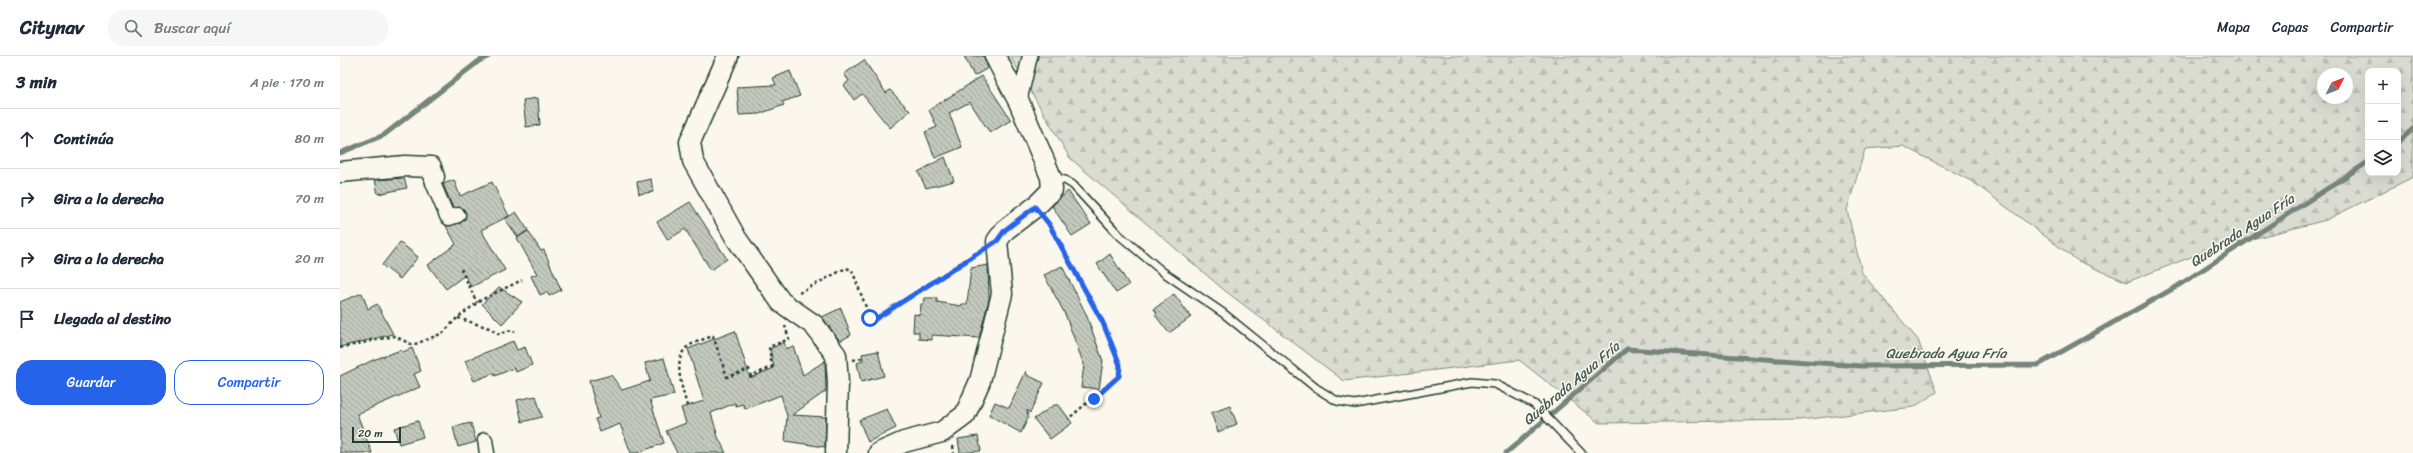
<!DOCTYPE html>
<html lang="es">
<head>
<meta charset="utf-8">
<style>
  :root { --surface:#fff; --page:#f6f6f7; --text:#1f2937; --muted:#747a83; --line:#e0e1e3; --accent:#2563eb }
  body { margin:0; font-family:Sriracha,sans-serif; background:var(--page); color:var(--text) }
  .controls { position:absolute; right:12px; top:12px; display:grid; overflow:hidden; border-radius:8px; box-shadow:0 4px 16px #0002 }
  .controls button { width:36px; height:36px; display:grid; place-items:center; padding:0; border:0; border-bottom:1px solid var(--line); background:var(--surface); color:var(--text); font:20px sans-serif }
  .compass { position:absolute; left:1977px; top:12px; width:36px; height:36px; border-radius:50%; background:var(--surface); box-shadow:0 4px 16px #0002; rotate:48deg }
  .scale { position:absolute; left:12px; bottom:10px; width:49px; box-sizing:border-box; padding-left:4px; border:2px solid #1f3d34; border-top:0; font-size:11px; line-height:14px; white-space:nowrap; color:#1f3d34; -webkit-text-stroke:3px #fbf7ec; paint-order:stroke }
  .stop { position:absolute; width:12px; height:12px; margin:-9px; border:3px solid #2563eb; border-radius:50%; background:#fff }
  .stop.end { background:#2563eb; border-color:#fff; box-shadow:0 1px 4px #0008 }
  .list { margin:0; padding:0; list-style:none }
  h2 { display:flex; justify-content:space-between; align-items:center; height:52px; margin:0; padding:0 16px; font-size:17px }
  h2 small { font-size:13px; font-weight:400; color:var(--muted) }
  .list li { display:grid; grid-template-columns:26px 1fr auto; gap:12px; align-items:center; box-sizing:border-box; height:60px; padding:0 16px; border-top:1px solid var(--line) }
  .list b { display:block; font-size:15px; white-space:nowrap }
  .list em { font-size:13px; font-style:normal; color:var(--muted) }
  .actions { display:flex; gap:8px; padding:12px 16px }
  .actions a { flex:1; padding:9px 0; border:1px solid var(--accent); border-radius:16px; text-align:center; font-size:14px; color:var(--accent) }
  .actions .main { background:var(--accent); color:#fff }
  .icon { flex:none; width:22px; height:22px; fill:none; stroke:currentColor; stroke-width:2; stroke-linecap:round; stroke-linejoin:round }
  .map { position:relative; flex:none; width:2073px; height:397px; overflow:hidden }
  header { display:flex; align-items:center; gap:24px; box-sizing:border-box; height:56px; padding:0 20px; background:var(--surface); border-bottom:1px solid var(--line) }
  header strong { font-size:19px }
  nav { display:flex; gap:22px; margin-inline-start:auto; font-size:14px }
  .search { width:280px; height:36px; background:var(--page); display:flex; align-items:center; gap:10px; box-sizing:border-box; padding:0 14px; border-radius:16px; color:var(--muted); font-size:15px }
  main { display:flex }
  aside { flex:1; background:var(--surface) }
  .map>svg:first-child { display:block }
  .forest { fill:url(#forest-firs); stroke:#7d8c82; fill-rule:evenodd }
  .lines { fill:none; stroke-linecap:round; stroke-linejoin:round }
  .stream { stroke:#74847b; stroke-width:5 }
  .building { fill:url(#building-back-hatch); stroke:#1f3d34 }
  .lane-casing { stroke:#1f3d34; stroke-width:10 }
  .street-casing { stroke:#1f3d34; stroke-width:17 }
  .secondary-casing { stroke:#1f3d34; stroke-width:23 }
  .path { stroke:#1f3d34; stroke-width:2.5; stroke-dasharray:3 3; stroke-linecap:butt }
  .lane { stroke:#fbf7ec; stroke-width:7 }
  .street { stroke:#fbf7ec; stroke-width:14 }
  .secondary { stroke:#fbf7ec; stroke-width:20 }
  .route { stroke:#2563eb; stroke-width:5 }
  .labels { text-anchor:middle; stroke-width:3; stroke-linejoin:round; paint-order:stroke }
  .water-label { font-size:14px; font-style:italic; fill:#425b52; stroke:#fbf7ec }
</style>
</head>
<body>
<header>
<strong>Citynav</strong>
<div class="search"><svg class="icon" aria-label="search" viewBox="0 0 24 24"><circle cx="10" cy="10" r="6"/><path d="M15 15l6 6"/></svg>Buscar aquí</div>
<nav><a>Mapa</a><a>Capas</a><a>Compartir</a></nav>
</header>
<main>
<aside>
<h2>3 min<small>A pie · 170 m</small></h2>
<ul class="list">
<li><svg class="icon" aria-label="ahead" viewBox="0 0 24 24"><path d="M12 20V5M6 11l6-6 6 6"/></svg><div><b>Continúa</b></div><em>80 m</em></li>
<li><svg class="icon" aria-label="right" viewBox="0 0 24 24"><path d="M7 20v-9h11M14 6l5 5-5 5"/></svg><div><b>Gira a la derecha</b></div><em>70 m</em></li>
<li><svg class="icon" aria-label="right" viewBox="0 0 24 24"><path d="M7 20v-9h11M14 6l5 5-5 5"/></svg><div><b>Gira a la derecha</b></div><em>20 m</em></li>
<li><svg class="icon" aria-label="arrive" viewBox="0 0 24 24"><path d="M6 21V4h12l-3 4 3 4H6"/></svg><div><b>Llegada al destino</b></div></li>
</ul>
<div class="actions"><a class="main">Guardar</a><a>Compartir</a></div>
</aside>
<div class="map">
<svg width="2073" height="397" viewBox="0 0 2073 397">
  <defs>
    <pattern id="forest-firs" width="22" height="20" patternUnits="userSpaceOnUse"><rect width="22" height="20" fill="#dbdcd1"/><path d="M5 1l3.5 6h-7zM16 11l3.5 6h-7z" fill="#bcbeb4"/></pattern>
    <pattern id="building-back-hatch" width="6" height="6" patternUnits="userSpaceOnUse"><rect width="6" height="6" fill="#c4c9be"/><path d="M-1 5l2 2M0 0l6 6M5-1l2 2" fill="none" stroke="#9fa49b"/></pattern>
  </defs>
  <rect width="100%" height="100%" fill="#fbf7ec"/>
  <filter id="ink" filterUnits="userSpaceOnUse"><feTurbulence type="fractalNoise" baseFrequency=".025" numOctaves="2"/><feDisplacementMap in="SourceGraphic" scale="8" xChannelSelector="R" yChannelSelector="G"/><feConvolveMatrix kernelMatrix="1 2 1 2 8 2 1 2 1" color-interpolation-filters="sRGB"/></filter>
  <g filter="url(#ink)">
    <path class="forest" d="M 670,0 L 2073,0 L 2073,121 L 1986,164 L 1869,194 L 1787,226 L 1738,205 L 1633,126 L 1563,90 L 1525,93 L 1507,154 L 1522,217 L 1578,284 L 1597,336 L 1574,351 L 1460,364 L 1259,367 L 1179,304 L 1004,325 L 884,234 L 730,102 ZM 2028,15 L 2058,15 L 2058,117 L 2028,117 ZM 1983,18 L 2007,18 L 2007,42 L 1983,42 Z"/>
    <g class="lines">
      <path class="stream" d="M 2058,86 L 2073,73
        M 0,97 L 44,79 L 139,5 L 149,0
        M 1166,397 L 1287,293 L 1521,310 L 1698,309 L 1836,231 L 2028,106"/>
    </g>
    <path class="building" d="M 624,0 L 644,0 L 648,12 L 634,20 Z
      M 524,4 L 546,37 L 550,34 L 570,55 L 550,72 L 522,38 L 514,44 L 504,29 L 509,25 L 504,18 Z
      M 450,15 L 460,40 L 442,46 L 444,49 L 419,58 L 399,59 L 397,31 L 436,29 L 433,22 Z
      M 642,20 L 671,64 L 650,77 L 630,46 L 609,57 L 622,91 L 595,102 L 585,76 L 597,71 L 589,54 Z
      M 198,42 L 200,69 L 186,71 L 183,44 Z
      M 605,101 L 614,125 L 586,132 L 578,116 Z
      M 64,122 L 67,132 L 38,138 L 35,124 Z
      M 311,123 L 313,136 L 299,138 L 297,126 Z
      M 114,124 L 120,140 L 152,126 L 169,160 L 141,174 L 165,214 L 131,231 L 125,219 L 106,233 L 88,209 L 116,188 L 106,170 L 121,167 L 126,161 L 123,152 L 113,152 L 103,128 Z
      M 728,135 L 751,168 L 732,180 L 712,150 Z
      M 350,146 L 387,203 L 371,214 L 345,173 L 328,184 L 317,166 Z
      M 176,156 L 188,174 L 178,181 L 165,163 Z
      M 188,175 L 201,195 L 204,194 L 221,234 L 209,240 L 207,236 L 200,239 L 191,220 L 197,218 L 177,182 Z
      M 60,186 L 78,201 L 60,223 L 42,209 Z
      M 770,198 L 789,229 L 776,237 L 757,208 Z
      M 648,209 L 649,243 L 639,282 L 592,279 L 592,284 L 579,283 L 579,276 L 573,276 L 574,258 L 580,259 L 581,248 L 584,248 L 585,242 L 597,242 L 597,246 L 621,250 L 622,248 L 627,248 L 631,212 Z
      M 722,210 L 746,258 L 763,305 L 759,333 L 741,331 L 744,309 L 725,258 L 704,219 Z
      M 159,231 L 182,246 L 162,268 L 142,248 Z
      M 22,237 L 28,253 L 37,248 L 53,278 L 0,291 L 0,246 Z
      M 834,238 L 851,261 L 829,277 L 815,259 L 817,257 L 814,253 Z
      M 501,252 L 511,279 L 500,285 L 482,261 Z
      M 395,275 L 410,322 L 434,312 L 430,293 L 444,286 L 446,293 L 453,290 L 463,319 L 485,305 L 486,335 L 452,359 L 486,361 L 485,391 L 445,385 L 447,360 L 441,339 L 405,353 L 403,348 L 396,350 L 395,347 L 371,357 L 378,381 L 386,397 L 337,397 L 326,375 L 346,367 L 341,352 L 364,345 L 348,293 Z
      M 173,285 L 177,294 L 185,291 L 192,309 L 176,316 L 174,312 L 155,320 L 154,317 L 134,325 L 125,305 Z
      M 72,292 L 81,315 L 74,318 L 80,331 L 17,358 L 32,397 L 0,397 L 0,320 L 33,304 L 61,294 L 63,296 Z
      M 538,295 L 544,320 L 521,326 L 517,307 L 523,305 L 522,298 Z
      M 324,302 L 334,339 L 310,344 L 324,387 L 297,397 L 291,397 L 280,368 L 260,376 L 255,363 L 259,362 L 249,325 L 271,319 L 282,334 L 310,325 L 305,307 Z
      M 686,315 L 687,319 L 704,327 L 690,357 L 687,354 L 688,362 L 681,377 L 649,359 L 655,346 L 669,352 Z
      M 196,340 L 202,361 L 182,366 L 177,344 Z
      M 714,349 L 719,349 L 732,367 L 710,383 L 694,363 Z
      M 890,350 L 897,368 L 878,376 L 871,357 Z
      M 547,353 L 556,372 L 528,386 L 519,364 Z
      M 78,365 L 83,381 L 59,388 L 54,372 Z
      M 131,367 L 136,386 L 118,391 L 113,371 Z
      M 638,380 L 641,395 L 620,397 L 618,383 Z"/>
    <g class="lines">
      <defs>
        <path id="lane" d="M 712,122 L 725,124 L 733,129 L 779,179 L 823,216 L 883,257 L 976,332 L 997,345 L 1015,348 L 1132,326 L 1155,328 L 1194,348 L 1241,397"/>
        <path id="street" d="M 679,46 L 690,0
          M 94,121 L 93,127 L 107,160 L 109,162 L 118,159
          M 145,384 L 147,397"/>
        <path id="secondary" d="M 388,0 L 350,86 L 353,105 L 396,182 L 441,246 L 474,269 L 496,299 L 498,327 L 496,397
          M 0,116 L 65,110 L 91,111 L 94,121
          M 539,397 L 564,386 L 602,376 L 625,359 L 640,325 L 662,238 L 657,185 L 665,174 L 695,151 L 712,134 L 711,121 L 679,46 L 655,0"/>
      </defs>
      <use href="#lane" class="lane-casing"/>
      <use href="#street" class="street-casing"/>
      <use href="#secondary" class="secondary-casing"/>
      <path class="path" d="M 706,164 L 763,267 L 780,309 L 779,320 L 728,363
        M 121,213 L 137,247
        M 459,237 L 506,212 L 512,214 L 530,262 L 534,264 L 641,194
        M 118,262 L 149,272 L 158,278 L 172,274 L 175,276
        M 0,292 L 54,280 L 73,289 L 103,277 L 117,262 L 141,244 L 182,224
        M 513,304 L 522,302
        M 347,350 C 343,334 333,307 345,293 C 350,287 365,283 373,280 L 387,321 L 409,313 L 411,320 L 432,311 L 429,291 L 449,283 L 445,270
        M 613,390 L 614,397"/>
      <use href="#lane" class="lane"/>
      <use href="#street" class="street"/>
      <use href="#secondary" class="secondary"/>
    </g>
  </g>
  <g class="lines" filter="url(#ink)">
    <path class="route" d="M 530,262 L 534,264 L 657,185 L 665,174 L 695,151 L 709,168 L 763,267 L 780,309 L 779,320 L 754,343"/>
  </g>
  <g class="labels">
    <g class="water-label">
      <text transform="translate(1902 174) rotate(-33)" y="5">Quebrada Agua Fría</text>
      <text x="1606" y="302">Quebrada Agua Fría</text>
      <text transform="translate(1231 327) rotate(-40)" y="5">Quebrada Agua Fría</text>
    </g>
  </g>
</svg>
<div class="controls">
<button>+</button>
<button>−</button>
<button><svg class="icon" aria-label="layers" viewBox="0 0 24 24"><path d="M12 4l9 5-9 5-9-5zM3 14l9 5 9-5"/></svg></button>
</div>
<svg class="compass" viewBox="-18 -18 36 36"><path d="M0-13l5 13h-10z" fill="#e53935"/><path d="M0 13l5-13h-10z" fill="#747a83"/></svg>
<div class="scale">20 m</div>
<div class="stop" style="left:530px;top:262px"></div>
<div class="stop end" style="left:754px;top:343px"></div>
</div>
</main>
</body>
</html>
